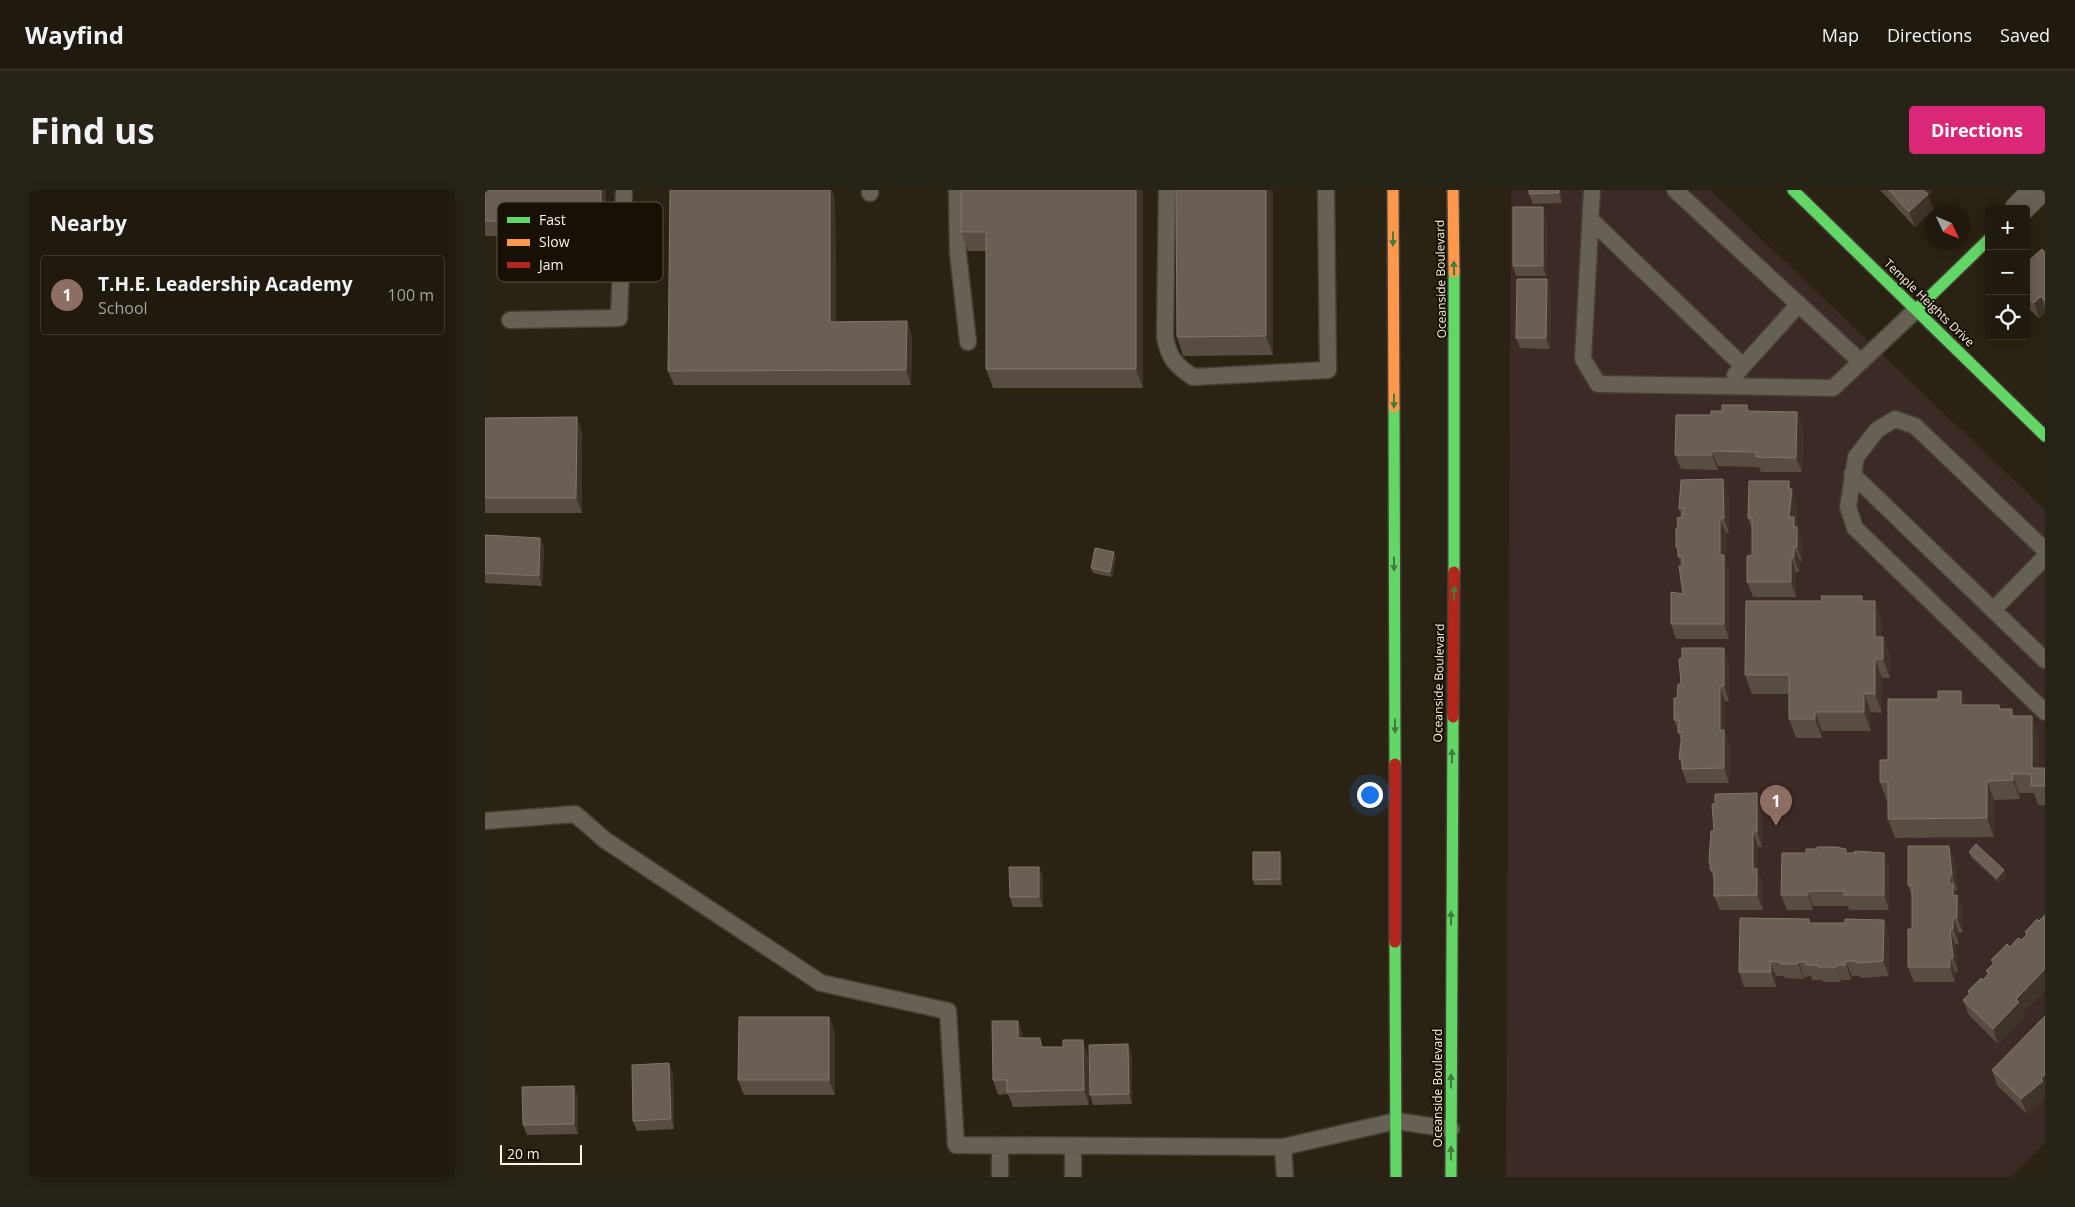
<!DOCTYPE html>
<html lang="en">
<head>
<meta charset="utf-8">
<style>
  :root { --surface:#201a0e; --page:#282317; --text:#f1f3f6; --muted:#a2a19e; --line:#3d382e; --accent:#db2777 }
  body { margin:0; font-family:"Open Sans",sans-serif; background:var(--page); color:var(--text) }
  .controls { position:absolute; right:15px; top:15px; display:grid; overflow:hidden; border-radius:5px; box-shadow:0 2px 12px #0003 }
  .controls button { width:45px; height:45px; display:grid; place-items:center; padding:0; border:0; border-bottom:1px solid var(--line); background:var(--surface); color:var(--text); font:25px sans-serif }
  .compass { position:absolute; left:1440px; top:15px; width:45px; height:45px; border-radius:50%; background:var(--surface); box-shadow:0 2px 12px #0003; rotate:134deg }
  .scale { position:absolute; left:15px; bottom:12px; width:82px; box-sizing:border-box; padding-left:5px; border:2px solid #fbf4e2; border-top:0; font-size:14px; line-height:18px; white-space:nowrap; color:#fbf4e2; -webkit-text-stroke:4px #171105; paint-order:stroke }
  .you { position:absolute; left:884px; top:604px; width:18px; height:18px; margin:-12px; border:4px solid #fff; border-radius:50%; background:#1a73e8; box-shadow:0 0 0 8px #1a73e833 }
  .badge { display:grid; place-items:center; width:32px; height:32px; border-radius:50%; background:var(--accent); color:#fff; font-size:16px; font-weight:700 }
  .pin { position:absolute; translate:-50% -41px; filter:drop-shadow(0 1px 2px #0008) }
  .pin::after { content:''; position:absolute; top:26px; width:18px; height:15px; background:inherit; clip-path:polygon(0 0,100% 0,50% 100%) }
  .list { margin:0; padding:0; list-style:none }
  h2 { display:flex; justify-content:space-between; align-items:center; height:65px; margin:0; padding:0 20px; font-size:21px }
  h2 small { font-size:16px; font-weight:400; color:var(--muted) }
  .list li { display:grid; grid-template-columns:32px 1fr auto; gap:15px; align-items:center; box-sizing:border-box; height:80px; margin:0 10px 10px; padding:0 10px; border:1px solid var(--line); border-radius:5px }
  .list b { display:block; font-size:19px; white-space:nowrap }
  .list p { margin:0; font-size:16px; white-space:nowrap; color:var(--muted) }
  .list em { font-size:16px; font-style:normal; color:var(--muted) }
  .icon { flex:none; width:28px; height:28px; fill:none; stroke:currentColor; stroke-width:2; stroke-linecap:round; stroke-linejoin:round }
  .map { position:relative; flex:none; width:1560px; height:987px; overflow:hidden; border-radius:5px }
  header { display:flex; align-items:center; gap:30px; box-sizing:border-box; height:70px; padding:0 25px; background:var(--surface); border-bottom:1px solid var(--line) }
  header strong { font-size:24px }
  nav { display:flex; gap:28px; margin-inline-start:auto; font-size:18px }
  .intro { display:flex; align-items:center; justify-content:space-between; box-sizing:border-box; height:120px; padding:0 30px }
  h1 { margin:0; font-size:35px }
  .button { padding:12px 22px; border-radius:5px; background:var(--accent); color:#fff; font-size:18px; font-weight:700 }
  main { display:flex; gap:30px; padding:0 30px }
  aside { flex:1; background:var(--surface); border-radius:5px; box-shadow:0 2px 12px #0003 }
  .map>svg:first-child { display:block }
  .education { fill:#3c2a26 }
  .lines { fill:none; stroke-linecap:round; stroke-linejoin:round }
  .lane-casing { stroke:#443f33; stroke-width:19 }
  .street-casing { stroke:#443f33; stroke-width:30 }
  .fast-casing { stroke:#443f33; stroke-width:14 }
  .slow-casing { stroke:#443f33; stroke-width:14 }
  .jam-casing { stroke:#443f33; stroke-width:14 }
  .lane { stroke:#666055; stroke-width:16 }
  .street { stroke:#666055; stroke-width:28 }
  .fast { stroke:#63d668; stroke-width:11 }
  .slow { stroke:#ff974d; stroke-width:11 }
  .jam { stroke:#b3261e; stroke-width:11 }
  .wall { fill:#574d43 }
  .shaded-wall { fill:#3e3429 }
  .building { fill:#695f54; stroke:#80766a }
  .oneway { fill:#417d3b }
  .labels { text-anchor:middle; stroke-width:4; stroke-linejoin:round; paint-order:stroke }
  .street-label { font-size:12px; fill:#fbf4e2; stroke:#171105 }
  .key { fill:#171105; stroke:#5b5547; stroke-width:1 }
  .key-label { font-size:14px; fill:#fbf4e2 }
</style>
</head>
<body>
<header>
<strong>Wayfind</strong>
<nav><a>Map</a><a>Directions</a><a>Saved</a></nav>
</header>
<div class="intro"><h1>Find us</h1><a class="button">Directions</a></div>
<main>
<aside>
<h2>Nearby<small></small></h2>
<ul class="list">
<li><span class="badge" style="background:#8d6e63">1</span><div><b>T.H.E. Leadership Academy</b><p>School</p></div><em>100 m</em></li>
</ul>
</aside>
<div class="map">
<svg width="1560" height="987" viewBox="0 0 1560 987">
  <rect width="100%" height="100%" fill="#2a2313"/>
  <path class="education" d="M 1026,0 L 1225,0 L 1560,320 L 1560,952 L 1527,987 L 1021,987 Z"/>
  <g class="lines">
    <defs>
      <path id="lane" d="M 472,0 L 473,63 L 483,152
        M 682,0 L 680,146 C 683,167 690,175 708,187 L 843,180 L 841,0
        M 1107,0 L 1098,169 L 1113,194 L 1348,198 L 1432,119
        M 1190,0 L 1376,172
        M 385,3 L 385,0
        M 1106,30 L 1258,176
        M 25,130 L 134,128 L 139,0
        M 1250,185 L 1314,114
        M 1367,284 L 1560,470
        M 1560,360 L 1430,236 L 1410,229 L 1392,240 L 1371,267 L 1363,317 L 1370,338 L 1560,522
        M 1508,420 L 1560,367
        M 0,631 L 90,624 L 120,650 L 336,793 L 463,821 L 471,955 L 798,957 L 911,931 L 966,939
        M 515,956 L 515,987
        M 588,956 L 588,987
        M 798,957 L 800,987"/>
      <path id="street" d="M 1534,19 L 1553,0"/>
      <path id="fast" d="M 1308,0 L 1560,246
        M 969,82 L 969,382
        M 1432,119 L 1504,49
        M 909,217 L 910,574
        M 910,752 L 911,987
        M 966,987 L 968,527"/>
      <path id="slow" d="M 908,0 L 909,217
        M 968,0 L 969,82"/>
      <path id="jam" d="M 968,527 L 969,382
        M 910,574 L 910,752"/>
    </defs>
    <use href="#lane" class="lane-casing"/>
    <use href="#street" class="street-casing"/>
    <use href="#fast" class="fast-casing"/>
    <use href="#slow" class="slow-casing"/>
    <use href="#jam" class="jam-casing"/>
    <use href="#lane" class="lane"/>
    <use href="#street" class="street"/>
    <use href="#fast" class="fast"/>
    <use href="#slow" class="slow"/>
    <use href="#jam" class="jam"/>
  </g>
  <path class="wall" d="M 0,0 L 121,0 L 121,46 L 0,46 Z
    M 185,0 L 347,0 L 350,10 L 351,132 L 427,146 L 426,195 L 189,195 L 183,181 Z
    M 658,0 L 658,198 L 508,198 L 501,179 L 501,61 L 483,61 L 476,42 Z
    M 691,0 L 788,0 L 788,165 L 698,166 L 692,147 Z
    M 1044,0 L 1077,0 L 1077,13 L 1048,14 L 1044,4 Z
    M 1395,0 L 1446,0 L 1447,2 L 1443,6 L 1448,19 L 1430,37 Z
    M 1062,27 L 1061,86 L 1031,86 L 1028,76 Z
    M 1560,62 L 1560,122 L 1554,128 L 1544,119 L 1541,122 L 1541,73 Z
    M 1066,99 L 1065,159 L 1035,158 L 1031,148 Z
    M 1262,215 L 1264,221 L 1312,222 L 1318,237 L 1317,282 L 1276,282 L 1274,277 L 1233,276 L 1233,280 L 1196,279 L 1190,265 L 1226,225 L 1237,221 Z
    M 0,228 L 97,242 L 97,323 L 0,323 Z
    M 1196,290 L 1244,304 L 1244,343 L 1241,343 L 1240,370 L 1244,380 L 1244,449 L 1191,449 L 1186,434 L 1198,404 L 1196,376 L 1191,357 L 1196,327 L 1194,319 Z
    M 1309,306 L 1312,314 L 1311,331 L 1317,352 L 1317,372 L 1315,371 L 1314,382 L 1311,382 L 1311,407 L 1268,407 L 1262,392 L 1267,365 L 1267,339 L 1263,328 Z
    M 0,345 L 55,348 L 59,358 L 57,396 L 0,393 Z
    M 631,367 L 627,387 L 608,383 L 606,378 Z
    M 1337,411 L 1379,411 L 1397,430 L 1397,447 L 1398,447 L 1405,466 L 1405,488 L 1397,488 L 1397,523 L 1386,522 L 1386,541 L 1337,541 L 1337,548 L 1311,548 L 1304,529 L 1304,504 L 1267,504 L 1260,485 Z
    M 1244,473 L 1244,511 L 1240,511 L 1240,543 L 1245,555 L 1244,593 L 1202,593 L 1197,579 L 1197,575 L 1194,569 L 1196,550 L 1189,530 L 1192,508 L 1196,494 Z
    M 1476,501 L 1481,515 L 1514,515 L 1515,519 L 1527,519 L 1529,526 L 1554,545 L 1554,578 L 1560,578 L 1560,615 L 1553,615 L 1549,603 L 1534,603 L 1535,609 L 1509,610 L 1509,647 L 1410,648 L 1403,629 L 1403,611 L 1402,611 L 1395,592 L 1403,570 L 1453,509 Z
    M 1277,618 L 1277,657 L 1273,657 L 1273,682 L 1278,694 L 1278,720 L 1235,720 L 1229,706 L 1229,691 L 1226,681 L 1229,641 Z
    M 1484,662 L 1519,680 L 1521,686 L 1514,693 L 1486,667 Z
    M 1362,663 L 1399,663 L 1404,677 L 1404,720 L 1364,720 L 1363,716 L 1328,716 L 1328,720 L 1302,720 L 1296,705 Z
    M 797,667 L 797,695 L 769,695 L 768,690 Z
    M 1470,671 L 1472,700 L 1470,700 L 1478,720 L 1478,742 L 1474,743 L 1474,754 L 1470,754 L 1473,782 L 1470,782 L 1470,792 L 1429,792 L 1423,777 L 1427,739 L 1427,707 L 1423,695 Z
    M 554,677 L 558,687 L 558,717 L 528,717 L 525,707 Z
    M 1560,725 L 1560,800 L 1538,822 L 1540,826 L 1513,854 L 1484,825 L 1478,810 L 1484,804 L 1483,801 L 1498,790 L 1503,785 L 1501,781 L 1508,774 L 1506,770 L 1525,757 L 1536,750 L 1541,745 L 1540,742 L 1554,731 Z
    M 1399,730 L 1404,744 L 1404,786 L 1376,788 L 1375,786 L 1367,786 L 1366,790 L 1356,790 L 1356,792 L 1338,792 L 1337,790 L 1327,790 L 1326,786 L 1319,787 L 1319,789 L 1300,788 L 1299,786 L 1291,786 L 1291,797 L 1259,797 L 1254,782 L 1325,733 L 1360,733 Z
    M 1560,826 L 1560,908 L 1542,924 L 1512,895 L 1507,880 Z
    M 344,827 L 350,842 L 350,905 L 259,905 L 253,890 Z
    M 533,831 L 538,846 L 538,848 L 559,857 L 603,865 L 604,915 L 528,917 L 523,904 L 513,905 L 508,890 Z
    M 643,854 L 647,865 L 647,914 L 608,915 L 605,905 Z
    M 184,873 L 188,884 L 189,939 L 152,941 L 148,931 Z
    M 93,906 L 93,944 L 42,945 L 38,935 Z"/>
  <path class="shaded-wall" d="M 116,0 L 121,0 L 121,46 L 116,31 Z
    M 345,0 L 347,0 L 350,10 L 351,146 L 345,132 Z
    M 651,0 L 658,0 L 658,198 L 651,179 Z
    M 781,0 L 788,0 L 788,165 L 781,146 Z
    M 1074,0 L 1077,0 L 1077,13 L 1074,3 Z
    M 1435,0 L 1446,0 L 1447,2 L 1443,6 L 1448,19 L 1430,37 L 1424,22 Z
    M 1058,17 L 1062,27 L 1061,86 L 1058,76 Z
    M 1062,89 L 1066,99 L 1065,159 L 1061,148 Z
    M 1556,106 L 1560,118 L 1560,122 L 1554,128 L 1549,113 Z
    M 1541,110 L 1544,119 L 1541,122 Z
    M 422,131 L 427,146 L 426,195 L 421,180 Z
    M 1312,222 L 1318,237 L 1317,282 L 1311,268 Z
    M 92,227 L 97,242 L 97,323 L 91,308 Z
    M 1227,261 L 1233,276 L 1233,280 L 1227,265 Z
    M 1238,289 L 1244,304 L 1244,343 L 1239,328 Z
    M 1304,291 L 1312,314 L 1311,331 L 1317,352 L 1317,372 L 1312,357 L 1304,327 Z
    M 1235,329 L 1241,343 L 1240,370 L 1244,380 L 1244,449 L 1239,434 L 1235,365 Z
    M 55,348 L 59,358 L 57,396 L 54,386 Z
    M 1309,357 L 1315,371 L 1314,382 L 1309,367 Z
    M 629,362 L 631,367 L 627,387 L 625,382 Z
    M 1306,367 L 1311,382 L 1311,407 L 1306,392 Z
    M 1390,411 L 1397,430 L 1397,466 L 1390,447 Z
    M 1398,447 L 1405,466 L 1405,488 L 1398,469 Z
    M 1239,458 L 1244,473 L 1244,511 L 1239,496 Z
    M 1390,469 L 1397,488 L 1397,523 L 1390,504 Z
    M 1235,496 L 1240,511 L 1240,543 L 1245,555 L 1244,593 L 1239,578 L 1235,540 Z
    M 1476,501 L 1483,520 L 1476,515 Z
    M 1379,503 L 1386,522 L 1386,541 L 1379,522 Z
    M 1330,522 L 1337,541 L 1337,548 L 1330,529 Z
    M 1547,526 L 1554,545 L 1554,596 L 1547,578 Z
    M 1527,584 L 1534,603 L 1535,609 L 1528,590 Z
    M 1502,591 L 1509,610 L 1509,647 L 1502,628 Z
    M 1272,603 L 1277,618 L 1277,657 L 1272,642 Z
    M 1268,642 L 1273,657 L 1273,682 L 1278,694 L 1278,720 L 1272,705 L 1268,679 Z
    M 1464,656 L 1470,671 L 1472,700 L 1467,685 Z
    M 795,662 L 797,667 L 797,695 L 795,689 Z
    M 1399,663 L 1404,677 L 1404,720 L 1399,705 Z
    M 554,677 L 558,687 L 558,717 L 554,707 Z
    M 1519,680 L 1521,686 L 1514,693 L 1512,688 Z
    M 1464,685 L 1478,720 L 1478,742 L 1472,728 L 1465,694 Z
    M 1323,701 L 1328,716 L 1328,720 L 1323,705 Z
    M 1468,728 L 1474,743 L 1474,754 L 1468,739 Z
    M 1399,730 L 1404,744 L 1404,786 L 1398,771 Z
    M 1465,739 L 1470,754 L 1473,782 L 1468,767 Z
    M 1465,767 L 1470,782 L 1470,792 L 1465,777 Z
    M 1285,771 L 1291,786 L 1291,797 L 1286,782 Z
    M 1361,771 L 1367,786 L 1366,790 L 1361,775 Z
    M 1314,772 L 1319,787 L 1319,789 L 1313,774 Z
    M 1351,775 L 1356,790 L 1356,792 L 1351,777 Z
    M 1560,779 L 1560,800 L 1538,822 L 1540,826 L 1513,854 L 1508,839 L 1531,809 Z
    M 344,827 L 350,842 L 350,905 L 344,890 Z
    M 533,831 L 538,846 L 539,863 L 533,848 Z
    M 555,848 L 561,863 L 556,857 Z
    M 598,850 L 603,865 L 604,915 L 599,900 Z
    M 643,854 L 647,865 L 647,914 L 644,904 Z
    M 184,873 L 188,884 L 189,939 L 186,929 Z
    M 1560,885 L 1560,908 L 1542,924 L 1536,909 Z
    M 89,896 L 93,906 L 93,944 L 89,934 Z"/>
  <path class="building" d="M 0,0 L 116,0 L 116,31 L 0,31 Z
    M 185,0 L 345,0 L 345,132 L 422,131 L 421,180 L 183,181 Z
    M 476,0 L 651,0 L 651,179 L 501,179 L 501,42 L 476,42 Z
    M 691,0 L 781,0 L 781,146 L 692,147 Z
    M 1044,0 L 1074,0 L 1074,3 L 1044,4 Z
    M 1404,0 L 1438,0 L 1443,4 L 1424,22 Z
    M 1028,17 L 1058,17 L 1058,76 L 1028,76 Z
    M 1557,59 L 1560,62 L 1560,111 L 1556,106 L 1549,113 L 1541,106 L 1541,73 Z
    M 1032,89 L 1062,89 L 1061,148 L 1031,148 Z
    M 1237,215 L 1262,215 L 1262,221 L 1312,222 L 1311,268 L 1271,267 L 1271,262 L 1227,261 L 1227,265 L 1190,265 L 1191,225 L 1226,225 L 1226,221 L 1237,221 Z
    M 92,227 L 91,308 L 0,308 L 0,228 Z
    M 1238,289 L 1239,328 L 1235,329 L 1235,365 L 1239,365 L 1239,434 L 1186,434 L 1186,402 L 1198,404 L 1194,376 L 1198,376 L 1197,366 L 1193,367 L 1193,356 L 1191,357 L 1191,338 L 1193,338 L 1192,328 L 1197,327 L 1199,317 L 1194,319 L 1196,290 Z
    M 1264,291 L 1304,291 L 1304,299 L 1307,299 L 1304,327 L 1309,327 L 1309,337 L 1312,337 L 1312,357 L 1309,357 L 1309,367 L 1306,367 L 1306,392 L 1262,392 L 1262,366 L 1267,365 L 1267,328 L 1263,328 Z
    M 0,345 L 55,348 L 54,386 L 0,383 Z
    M 610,358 L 629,362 L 625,382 L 606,378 Z
    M 1336,406 L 1377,406 L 1377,411 L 1390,411 L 1390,447 L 1398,447 L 1398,469 L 1390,469 L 1390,504 L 1379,503 L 1379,522 L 1330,522 L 1330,529 L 1304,529 L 1304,485 L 1260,485 L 1261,411 L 1337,411 Z
    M 1197,458 L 1239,458 L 1239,496 L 1235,496 L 1235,540 L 1239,540 L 1239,578 L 1197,579 L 1197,569 L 1194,569 L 1197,542 L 1193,543 L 1194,530 L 1189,530 L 1189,508 L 1192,508 L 1193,494 L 1196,494 L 1194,469 L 1197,468 Z
    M 1453,501 L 1476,501 L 1476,515 L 1514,515 L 1514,519 L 1527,519 L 1526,526 L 1547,526 L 1547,578 L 1560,578 L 1560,596 L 1546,596 L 1546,584 L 1527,584 L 1528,590 L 1502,591 L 1502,628 L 1403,629 L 1403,592 L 1395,592 L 1395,570 L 1403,570 L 1403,509 L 1453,509 Z
    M 1272,603 L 1272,642 L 1268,642 L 1268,679 L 1272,679 L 1272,705 L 1229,706 L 1229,681 L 1226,681 L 1224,670 L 1226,641 L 1229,641 L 1227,614 L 1230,614 L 1230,604 Z
    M 1491,654 L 1519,680 L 1512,688 L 1484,662 Z
    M 1423,656 L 1464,656 L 1467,685 L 1464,685 L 1465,694 L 1468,694 L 1468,706 L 1472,705 L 1472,728 L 1468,728 L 1468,739 L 1465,739 L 1468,767 L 1465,767 L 1465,777 L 1423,777 L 1423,739 L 1427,739 L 1427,695 L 1423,695 Z
    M 1332,657 L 1351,657 L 1361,659 L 1361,663 L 1370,663 L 1370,661 L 1399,663 L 1399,705 L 1359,705 L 1359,701 L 1323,701 L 1323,705 L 1296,705 L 1297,663 L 1321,663 L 1321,659 L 1332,659 Z
    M 768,662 L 795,662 L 795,689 L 768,690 Z
    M 524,677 L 554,677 L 554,707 L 525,707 Z
    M 1560,725 L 1560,779 L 1531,809 L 1534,812 L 1508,839 L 1478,810 L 1485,803 L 1483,801 L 1496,788 L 1498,790 L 1504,783 L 1501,781 L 1509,773 L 1506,770 L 1522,754 L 1525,757 L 1533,748 L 1536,750 L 1542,744 L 1540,742 L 1552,729 L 1554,731 Z
    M 1255,728 L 1324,729 L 1324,733 L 1360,733 L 1360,729 L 1399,730 L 1398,771 L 1371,773 L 1371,771 L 1361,771 L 1361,775 L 1351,775 L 1351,777 L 1333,777 L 1333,775 L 1321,775 L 1321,772 L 1314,772 L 1313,774 L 1295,774 L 1295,772 L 1285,771 L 1286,782 L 1254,782 Z
    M 1560,826 L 1560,885 L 1556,889 L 1558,891 L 1536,909 L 1507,880 Z
    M 254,827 L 344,827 L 344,890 L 253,890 Z
    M 507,831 L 533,831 L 533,848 L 555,848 L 556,857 L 578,857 L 578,850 L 598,850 L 599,900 L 522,902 L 522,890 L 508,890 Z
    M 643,854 L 644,904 L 605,905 L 604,855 Z
    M 184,873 L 186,929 L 148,931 L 147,875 Z
    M 89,896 L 89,934 L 38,935 L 37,897 Z"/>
  <defs><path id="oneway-solid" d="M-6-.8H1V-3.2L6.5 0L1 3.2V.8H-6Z" transform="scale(1.25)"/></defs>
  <g class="oneway">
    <use href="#oneway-solid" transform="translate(908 49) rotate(90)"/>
    <use href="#oneway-solid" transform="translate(969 78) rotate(-91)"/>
    <use href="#oneway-solid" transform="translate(909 211) rotate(90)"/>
    <use href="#oneway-solid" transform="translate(909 374) rotate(90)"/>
    <use href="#oneway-solid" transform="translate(969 403) rotate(-89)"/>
    <use href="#oneway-solid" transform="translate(910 536) rotate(90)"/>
    <use href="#oneway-solid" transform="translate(967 566) rotate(-89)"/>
    <use href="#oneway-solid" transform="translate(966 728) rotate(-90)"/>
    <use href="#oneway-solid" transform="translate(966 891) rotate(-90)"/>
    <use href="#oneway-solid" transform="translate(966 963) rotate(-90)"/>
  </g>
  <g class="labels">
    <g class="street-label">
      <text transform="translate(956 89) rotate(-91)" y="4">Oceanside Boulevard</text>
      <text transform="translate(1444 113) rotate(44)" y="4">Temple Heights Drive</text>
      <text transform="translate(954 493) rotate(-89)" y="4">Oceanside Boulevard</text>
      <text transform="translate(953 898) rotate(-90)" y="4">Oceanside Boulevard</text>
    </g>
  </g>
  <rect x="12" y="12" width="166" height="80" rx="8" class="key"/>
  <rect x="22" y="27" width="23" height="6" fill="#63d668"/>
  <rect x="22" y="49" width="23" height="7" fill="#ff974d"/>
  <rect x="22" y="72" width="23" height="6" fill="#b3261e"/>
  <g class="key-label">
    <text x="54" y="35">Fast</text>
    <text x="54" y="57">Slow</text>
    <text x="54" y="80">Jam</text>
  </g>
</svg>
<div class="controls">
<button>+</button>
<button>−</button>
<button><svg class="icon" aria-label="locate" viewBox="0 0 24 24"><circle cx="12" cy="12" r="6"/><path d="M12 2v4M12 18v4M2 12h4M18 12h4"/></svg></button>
</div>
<svg class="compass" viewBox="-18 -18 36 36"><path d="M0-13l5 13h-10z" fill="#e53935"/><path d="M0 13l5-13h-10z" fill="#a2a19e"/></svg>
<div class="scale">20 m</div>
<div class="you"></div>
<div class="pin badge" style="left:1291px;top:636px;background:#8d6e63">1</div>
</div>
</main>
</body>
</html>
